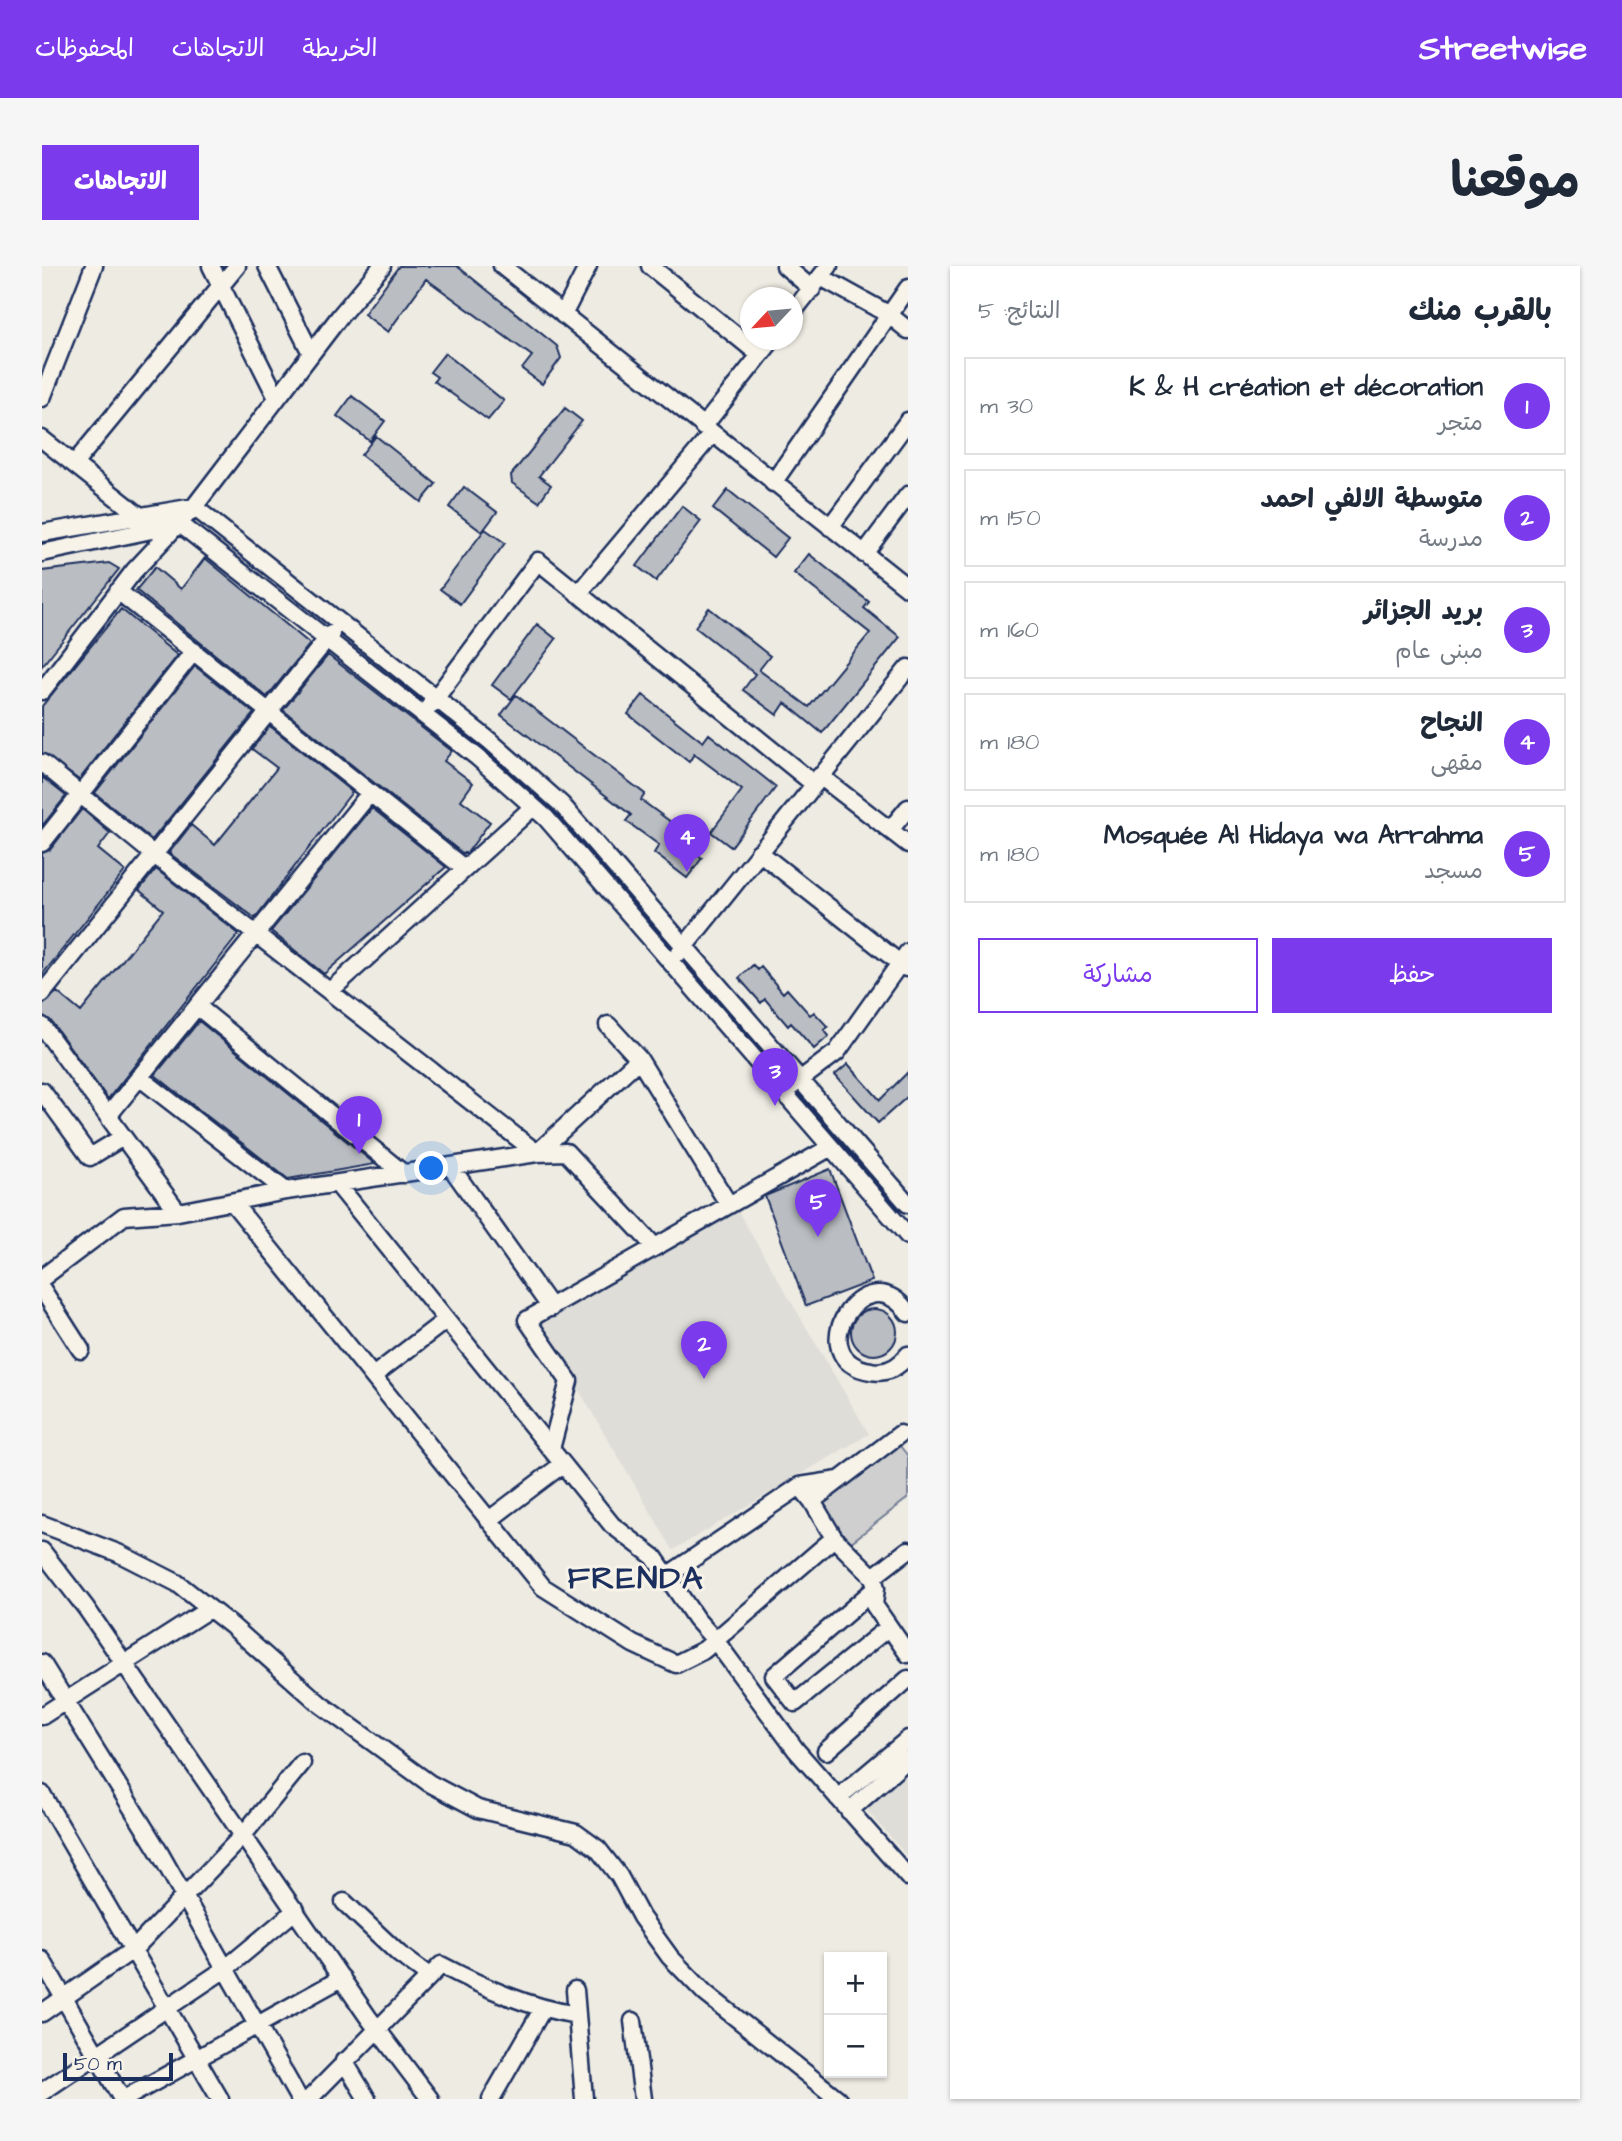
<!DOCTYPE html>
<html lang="ar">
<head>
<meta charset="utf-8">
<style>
  :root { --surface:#fff; --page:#f6f6f7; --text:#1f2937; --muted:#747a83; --line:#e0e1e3; --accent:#7c3aed }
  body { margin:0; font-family:"Architects Daughter","Playpen Sans Arabic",sans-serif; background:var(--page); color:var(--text); direction:rtl }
  .controls { position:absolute; right:21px; bottom:21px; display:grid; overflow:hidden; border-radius:0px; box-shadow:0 2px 5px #0004 }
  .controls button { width:63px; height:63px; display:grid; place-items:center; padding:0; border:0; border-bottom:2px solid var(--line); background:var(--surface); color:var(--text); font:35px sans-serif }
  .compass { position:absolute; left:698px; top:21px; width:63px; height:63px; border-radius:50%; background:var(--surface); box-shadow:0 2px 5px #0004; rotate:244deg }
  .scale { position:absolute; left:21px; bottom:18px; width:110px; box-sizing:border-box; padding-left:7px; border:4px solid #1b2f5e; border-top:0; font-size:19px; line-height:24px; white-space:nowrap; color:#1b2f5e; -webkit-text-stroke:5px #f7f3e8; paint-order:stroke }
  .you { position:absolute; left:390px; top:903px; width:24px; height:24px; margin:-18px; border:5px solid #fff; border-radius:50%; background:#1a73e8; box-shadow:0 0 0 10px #1a73e833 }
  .badge { display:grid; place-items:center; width:46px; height:46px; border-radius:50%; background:var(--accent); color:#fff; font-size:23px; font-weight:700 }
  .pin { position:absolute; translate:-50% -58px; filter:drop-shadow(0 2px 4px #0008) }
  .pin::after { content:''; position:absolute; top:37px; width:24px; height:21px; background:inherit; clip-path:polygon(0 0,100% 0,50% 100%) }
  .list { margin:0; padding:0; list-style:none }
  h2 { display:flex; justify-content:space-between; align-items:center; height:91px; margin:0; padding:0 28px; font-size:30px }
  h2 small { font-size:23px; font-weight:400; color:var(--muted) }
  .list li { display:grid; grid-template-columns:46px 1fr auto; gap:21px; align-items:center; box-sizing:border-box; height:98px; margin:0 14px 14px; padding:0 14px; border:2px solid var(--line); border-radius:0px }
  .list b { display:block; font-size:26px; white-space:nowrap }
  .list p { margin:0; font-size:23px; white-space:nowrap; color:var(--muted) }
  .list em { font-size:23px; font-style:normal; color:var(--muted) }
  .actions { display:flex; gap:14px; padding:21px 28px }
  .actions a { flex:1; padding:16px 0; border:2px solid var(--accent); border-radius:0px; text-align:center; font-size:24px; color:var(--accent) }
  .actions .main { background:var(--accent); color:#fff }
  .map { position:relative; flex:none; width:866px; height:1833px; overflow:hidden; direction:ltr; border-radius:0px }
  header { display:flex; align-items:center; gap:42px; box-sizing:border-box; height:98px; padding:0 35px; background:var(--accent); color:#fff }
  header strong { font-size:33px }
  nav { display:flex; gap:38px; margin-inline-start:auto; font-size:24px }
  .intro { display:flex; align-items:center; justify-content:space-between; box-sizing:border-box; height:168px; padding:0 42px }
  h1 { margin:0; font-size:49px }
  .button { padding:18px 32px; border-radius:0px; background:var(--accent); color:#fff; font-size:24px; font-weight:700 }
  main { display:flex; gap:42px; padding:0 42px }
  aside { flex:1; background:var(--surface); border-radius:0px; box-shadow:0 2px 5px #0004 }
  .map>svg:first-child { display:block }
  .built { fill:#deddd8 }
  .green { fill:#cfcfcf; stroke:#757f96; stroke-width:2 }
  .building { fill:#babdc2; stroke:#1b2f5e; stroke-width:2 }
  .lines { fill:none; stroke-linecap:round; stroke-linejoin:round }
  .minor-casing { stroke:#1b2f5e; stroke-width:21 }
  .minor { stroke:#f7f3e8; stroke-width:16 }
  .labels { text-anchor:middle; stroke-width:6; stroke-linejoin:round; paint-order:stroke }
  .district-label { font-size:32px; font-weight:bold; letter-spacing:2px; fill:#1b2f5e; stroke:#f7f3e8 }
</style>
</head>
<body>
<header>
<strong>Streetwise</strong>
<nav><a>الخريطة</a><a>الاتجاهات</a><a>المحفوظات</a></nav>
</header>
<div class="intro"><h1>موقعنا</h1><a class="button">الاتجاهات</a></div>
<main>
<aside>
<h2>بالقرب منك<small>النتائج: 5</small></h2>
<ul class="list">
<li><span class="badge">1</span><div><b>K &amp; H création et décoration</b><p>متجر</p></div><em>30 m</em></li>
<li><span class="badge">2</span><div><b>متوسطة الالفي احمد</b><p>مدرسة</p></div><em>150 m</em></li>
<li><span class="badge">3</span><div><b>بريد الجزائر</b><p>مبنى عام</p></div><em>160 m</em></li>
<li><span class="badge">4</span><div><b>النجاح</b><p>مقهى</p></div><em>180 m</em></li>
<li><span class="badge">5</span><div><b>Mosquée Al Hidaya wa Arrahma</b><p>مسجد</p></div><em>180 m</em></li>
</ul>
<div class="actions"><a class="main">حفظ</a><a>مشاركة</a></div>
</aside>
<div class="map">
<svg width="866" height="1833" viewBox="0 0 866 1833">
  <rect width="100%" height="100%" fill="#eeebe2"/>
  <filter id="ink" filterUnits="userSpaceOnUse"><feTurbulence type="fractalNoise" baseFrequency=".0143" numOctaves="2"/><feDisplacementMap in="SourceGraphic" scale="14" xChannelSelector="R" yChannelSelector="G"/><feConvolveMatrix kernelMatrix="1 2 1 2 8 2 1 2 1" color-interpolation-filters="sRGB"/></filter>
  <g filter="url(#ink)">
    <path class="built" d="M 694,942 L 827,1168 L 631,1284 L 498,1058 Z
      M 866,1500 L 866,1591 L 821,1540 Z"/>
    <path class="green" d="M 854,1175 L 866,1190 L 866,1232 L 808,1277 L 776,1235 Z"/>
    <path class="building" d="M 357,0 L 415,0 L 515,80 L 519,92 L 500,118 L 480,103 L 490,90 L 384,13 L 346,66 L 322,48 Z
      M 403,87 L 462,135 L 446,154 L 392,115 L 395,111 L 388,106 Z
      M 310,130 L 343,155 L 328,175 L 295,150 Z
      M 523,142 L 540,155 L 497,210 L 509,219 L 497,236 L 470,217 L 469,209 Z
      M 334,170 L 394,218 L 379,236 L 319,189 Z
      M 422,221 L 455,246 L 440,266 L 407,241 Z
      M 686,224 L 746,272 L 731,291 L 671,243 Z
      M 640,240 L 659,255 L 614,315 L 595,300 Z
      M 443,263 L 463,277 L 418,338 L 398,323 Z
      M 767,288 L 827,336 L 822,342 L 858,371 L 780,467 L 743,437 L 735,449 L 701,424 L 713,408 L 653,361 L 667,342 L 728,390 L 717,404 L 767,441 L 828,367 L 752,307 Z
      M 163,292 L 268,378 L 225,431 L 94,324 L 113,301 L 139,323 Z
      M 67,297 L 77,303 L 0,400 L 0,305 Z
      M 79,343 L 135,389 L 37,514 L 0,487 L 0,440 Z
      M 495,358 L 514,373 L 469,433 L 450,419 Z
      M 286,389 L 410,485 L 402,495 L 431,517 L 419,534 L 448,556 L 425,587 L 420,587 L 241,444 Z
      M 153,400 L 212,447 L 110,574 L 53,527 Z
      M 474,429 L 603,528 L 599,534 L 633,559 L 627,567 L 660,592 L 645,612 L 612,587 L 617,579 L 584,555 L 589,549 L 459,449 Z
      M 601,429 L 661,476 L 667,468 L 734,521 L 689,581 L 669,566 L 700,524 L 652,488 L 647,496 L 586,448 Z
      M 228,460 L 310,526 L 213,652 L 127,587 L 149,559 L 173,579 L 235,502 L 210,483 Z
      M 0,511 L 24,530 L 0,560 Z
      M 330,542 L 404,601 L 282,708 L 229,665 Z
      M 40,543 L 68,567 L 56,583 L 83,605 L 0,709 L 0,587 L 8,584 Z
      M 114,603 L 197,668 L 66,833 L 8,754 L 0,749 L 0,738 L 15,726 L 39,746 L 121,644 L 97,624 Z
      M 711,699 L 716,704 L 719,701 L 741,727 L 745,723 L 768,749 L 772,746 L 786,761 L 782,764 L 787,770 L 772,783 L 749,757 L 746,760 L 723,733 L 719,737 L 697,712 Z
      M 157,755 L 333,898 L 246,913 L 147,836 L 113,809 Z
      M 806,798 L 838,834 L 866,806 L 866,830 L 836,857 L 793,809 Z
      M 788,903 L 830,1015 L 764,1040 L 723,930 Z
      M809 1066a23 23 0 1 1 46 0a23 23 0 1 1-46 0Z"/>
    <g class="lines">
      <defs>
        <path id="minor" d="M 169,0 L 235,132
          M 225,0 L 269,87
          M 460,0 L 866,322
          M 608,0 L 718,89
          M 743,0 L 770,23
          M 779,11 L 846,48 L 866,64
          M 750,47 L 787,0
          M 521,49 L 546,0
          M 0,132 L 52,0
          M 661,161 L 730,74
          M 0,173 L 98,250
          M 32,198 L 195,0
          M 731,217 L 866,22
          M 788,261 L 866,155
          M 0,267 L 152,241 L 448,475 L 519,538 L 866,938
          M 0,287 L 138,258 L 435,491 L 504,552 L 866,970
          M 822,288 L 866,229
          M 76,325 L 423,603
          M 536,328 L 670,168
          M 0,425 L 92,305 L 152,241 L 298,50 L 340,0
          M 387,441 L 496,295 L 772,518
          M 0,497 L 111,588 L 495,887 L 524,886 L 613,981
          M 778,510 L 866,578
          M 848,564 L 866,542
          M 0,577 L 152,385
          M 717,586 L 864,702
          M 638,686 L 866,402
          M 288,725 L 491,541
          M 0,728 L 289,368
          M 155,740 L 362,908
          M 566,759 L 597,793 L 687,939
          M 0,760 L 136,946
          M 97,811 L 244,925
          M 750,820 L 795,786 L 866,686
          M 0,825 L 48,891 L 81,871
          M 66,850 L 328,527
          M 409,901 L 509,1042
          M 296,919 L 570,1259 L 612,1291 L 654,1353 L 673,1374 L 754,1484 L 866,1611
          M 191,937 L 501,1321 L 591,1378 L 634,1398 L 662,1384 L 792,1272
          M 0,1012 L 82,950 L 136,946 L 244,925 L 495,887 L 597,793
          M 0,1023 L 39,1084
          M 866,1047 C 823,985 756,1094 829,1105 C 844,1108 857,1101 866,1089
          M 331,1110 L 404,1054
          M 509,1183 L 527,1115 L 485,1054 L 789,881
          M 758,1220 L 770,1235 L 858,1168
          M 770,1235 L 792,1272 L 831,1311
          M 447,1254 L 521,1198
          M 0,1258 L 76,1287 L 135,1317 L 190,1360 L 278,1438 L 387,1517 L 436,1543 L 534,1567 L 556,1583 L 577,1610 L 599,1651 L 628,1691 L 663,1727 L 796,1833
          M 866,1284 L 831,1311 L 834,1322 L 832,1339 L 866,1388
          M 0,1285 L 44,1342 L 326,1751 L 388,1833
          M 625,1310 L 758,1220 L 797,1214
          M 834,1322 L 732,1410 L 753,1437 L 847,1361
          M 0,1397 L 116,1584 L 257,1833
          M 0,1450 L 167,1343
          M 784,1485 L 866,1413
          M 0,1528 L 178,1833
          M 796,1532 L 866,1473
          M 807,1545 L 866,1493
          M 302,1636 L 357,1688 L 387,1710
          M 0,1694 L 80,1833
          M 533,1724 L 542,1833
          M 0,1747 L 92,1683 L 202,1568 L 260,1497
          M 591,1755 L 601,1833
          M 302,1795 L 325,1833
          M 0,1826 L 183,1703 L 254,1644
          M 82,1833 L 300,1712
          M 267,1833 L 399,1699 C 443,1722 485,1741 535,1749
          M 449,1833 L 500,1744"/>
      </defs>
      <use href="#minor" class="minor-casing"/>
      <use href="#minor" class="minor"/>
    </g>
  </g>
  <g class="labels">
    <g class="district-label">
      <text x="594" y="1322">FRENDA</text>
    </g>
  </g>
</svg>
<div class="controls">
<button>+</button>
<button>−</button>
</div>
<svg class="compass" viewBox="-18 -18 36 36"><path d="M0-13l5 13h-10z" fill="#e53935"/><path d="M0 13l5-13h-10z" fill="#747a83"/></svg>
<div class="scale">50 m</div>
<div class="you"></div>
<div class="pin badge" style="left:317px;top:888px">1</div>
<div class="pin badge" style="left:662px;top:1113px">2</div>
<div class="pin badge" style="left:733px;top:840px">3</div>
<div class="pin badge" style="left:645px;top:606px">4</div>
<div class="pin badge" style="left:776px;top:971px">5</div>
</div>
</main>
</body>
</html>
